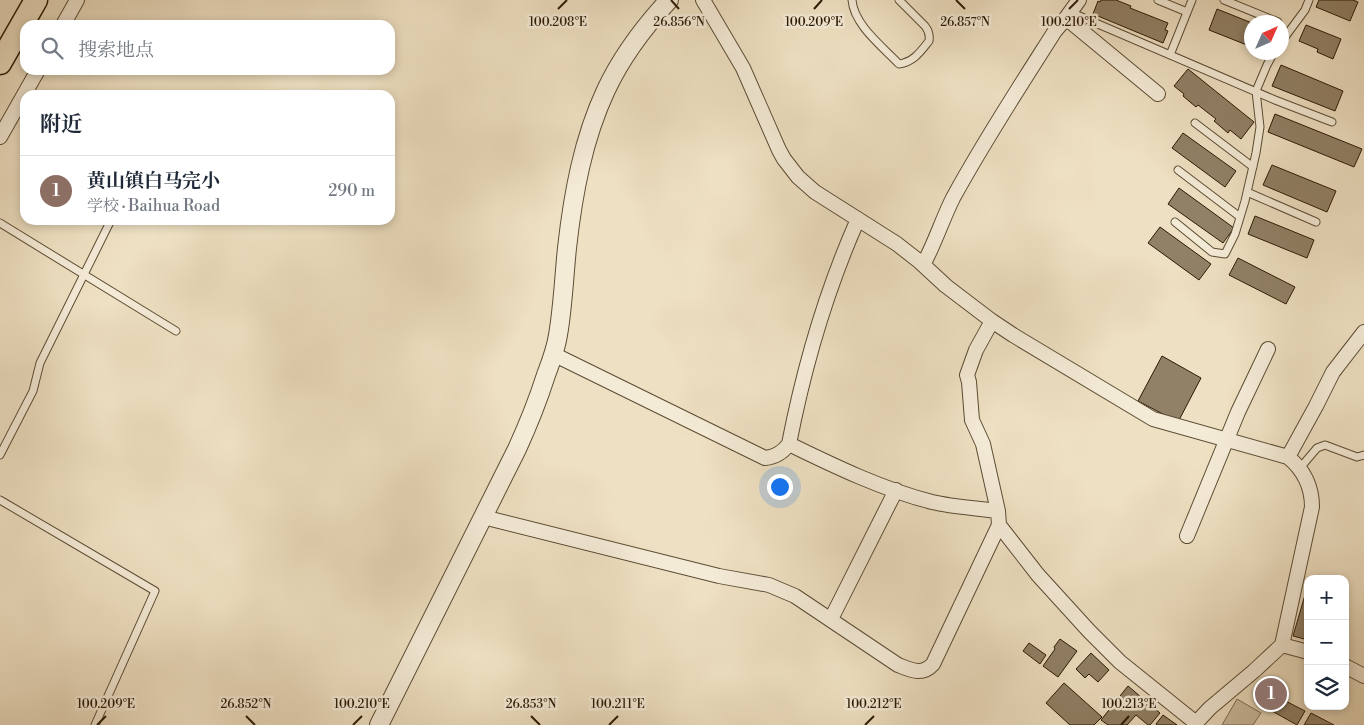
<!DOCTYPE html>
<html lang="zh">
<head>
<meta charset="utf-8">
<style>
  :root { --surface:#fff; --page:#f6f6f7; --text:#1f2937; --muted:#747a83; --line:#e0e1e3; --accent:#b45309 }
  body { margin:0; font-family:"Libre Bodoni","Noto Serif SC",serif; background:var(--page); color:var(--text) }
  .controls { position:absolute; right:15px; bottom:15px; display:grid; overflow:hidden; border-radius:10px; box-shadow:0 2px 8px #0003 }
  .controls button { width:45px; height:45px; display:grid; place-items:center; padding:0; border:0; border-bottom:1px solid var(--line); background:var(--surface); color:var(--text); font:25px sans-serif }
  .compass { position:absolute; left:1244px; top:15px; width:45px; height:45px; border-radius:50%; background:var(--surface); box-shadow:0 2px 8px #0003; rotate:45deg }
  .you { position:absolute; left:779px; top:486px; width:18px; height:18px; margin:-12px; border:4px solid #fff; border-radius:50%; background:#1a73e8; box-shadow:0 0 0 8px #1a73e833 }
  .badge { display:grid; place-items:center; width:32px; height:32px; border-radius:50%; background:var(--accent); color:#fff; font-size:16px; font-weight:700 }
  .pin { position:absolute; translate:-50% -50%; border:2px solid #fff; box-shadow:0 1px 5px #0006 }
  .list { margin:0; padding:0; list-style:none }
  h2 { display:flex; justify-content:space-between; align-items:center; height:65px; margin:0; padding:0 20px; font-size:21px }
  h2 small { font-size:16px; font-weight:400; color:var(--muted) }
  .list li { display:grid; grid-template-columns:32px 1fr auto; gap:15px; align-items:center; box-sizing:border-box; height:70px; padding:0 20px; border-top:1px solid var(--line) }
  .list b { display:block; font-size:19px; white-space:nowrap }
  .list p { margin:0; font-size:16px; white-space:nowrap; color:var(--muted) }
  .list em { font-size:16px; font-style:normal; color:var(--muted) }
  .icon { flex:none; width:28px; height:28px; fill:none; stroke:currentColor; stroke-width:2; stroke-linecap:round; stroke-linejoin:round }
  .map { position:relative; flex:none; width:1364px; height:725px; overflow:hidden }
  .search { position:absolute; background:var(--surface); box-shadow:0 2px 8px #0003; left:20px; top:20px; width:375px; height:55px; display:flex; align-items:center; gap:12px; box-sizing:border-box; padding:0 18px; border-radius:15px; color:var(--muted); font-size:19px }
  .panel { position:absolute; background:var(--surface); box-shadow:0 2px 8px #0003; left:20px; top:90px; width:375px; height:135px; border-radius:15px }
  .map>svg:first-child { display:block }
  .green { fill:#cdbea2; stroke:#7c6c54 }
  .building { fill:#918167; stroke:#2c1a05 }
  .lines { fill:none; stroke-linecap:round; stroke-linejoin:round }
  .service-casing { stroke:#5c4c34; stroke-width:9 }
  .minor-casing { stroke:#5c4c34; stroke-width:16 }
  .tertiary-casing { stroke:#5c4c34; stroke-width:20 }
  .primary-casing { stroke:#2c1a05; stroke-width:25 }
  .service { stroke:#f4ebd7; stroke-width:7 }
  .minor { stroke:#f4ebd7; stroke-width:14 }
  .tertiary { stroke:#f4ebd7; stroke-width:18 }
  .primary { stroke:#eee0c2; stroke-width:22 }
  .ticks { fill:none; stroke:#2c1a05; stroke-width:2 }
  .ticks-label { font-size:12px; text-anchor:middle; fill:#2c1a05; stroke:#f4ebd7; stroke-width:5; stroke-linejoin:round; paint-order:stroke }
</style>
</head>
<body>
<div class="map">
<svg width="1364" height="725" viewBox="0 0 1364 725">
  <rect width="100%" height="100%" fill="#eee0c2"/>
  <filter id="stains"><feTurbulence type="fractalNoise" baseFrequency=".004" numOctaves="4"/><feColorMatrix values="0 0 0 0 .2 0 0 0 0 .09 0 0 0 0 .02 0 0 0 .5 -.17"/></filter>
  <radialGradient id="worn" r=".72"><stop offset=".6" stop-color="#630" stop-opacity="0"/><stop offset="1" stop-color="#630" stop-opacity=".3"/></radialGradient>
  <path class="green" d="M 1237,699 L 1261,713 L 1253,725 L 1222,725 Z"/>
  <path class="building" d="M 1101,0 L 1116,0 L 1131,6 L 1130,8 L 1168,23 L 1165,30 L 1168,31 L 1163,43 L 1093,14 L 1098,1 L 1100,2 Z
    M 1319,0 L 1353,0 L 1358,2 L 1350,21 L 1316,7 Z
    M 1217,9 L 1252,23 L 1252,47 L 1209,30 Z
    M 1306,25 L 1341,39 L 1333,59 L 1317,52 L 1318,49 L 1299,41 Z
    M 1281,65 L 1343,91 L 1335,111 L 1272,86 Z
    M 1188,69 L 1254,122 L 1241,139 L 1230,130 L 1228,133 L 1214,121 L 1216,119 L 1198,105 L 1196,107 L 1183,96 L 1184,94 L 1174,86 Z
    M 1275,114 L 1362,149 L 1354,167 L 1268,132 Z
    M 1183,133 L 1236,171 L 1225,187 L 1172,148 Z
    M 1272,165 L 1336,191 L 1327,212 L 1263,185 Z
    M 1179,188 L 1234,228 L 1223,243 L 1168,204 Z
    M 1255,216 L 1314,240 L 1307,258 L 1248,234 Z
    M 1160,227 L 1211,264 L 1199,280 L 1148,243 Z
    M 1238,258 L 1295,287 L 1286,304 L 1229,275 Z
    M 1162,356 L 1201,378 L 1178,422 L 1138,401 Z
    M 1305,595 L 1308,596 L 1308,640 L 1293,636 Z
    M 1060,639 L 1077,651 L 1058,677 L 1043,666 L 1055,649 L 1054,647 Z
    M 1029,643 L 1046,655 L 1040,664 L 1023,651 Z
    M 1091,653 L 1109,670 L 1098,682 L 1089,674 L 1085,678 L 1076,669 Z
    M 1064,683 L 1102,717 L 1094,725 L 1070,725 L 1046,703 Z
    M 1128,686 L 1160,713 L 1150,725 L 1148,725 L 1136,715 L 1127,725 L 1108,725 L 1101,720 Z
    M 1270,693 L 1305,711 L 1297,725 L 1263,706 Z
    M 1311,713 L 1334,725 L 1304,725 Z
    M 1163,715 L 1177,725 L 1157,725 L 1156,724 Z"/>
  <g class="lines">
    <defs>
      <path id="service" d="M 852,0 C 854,25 882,46 899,64 C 914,62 921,51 929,41 C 930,35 929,31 925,26 L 899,0
        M 1158,0 L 1187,12
        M 1224,0 L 1278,22
        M 1070,12 L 1275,100 L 1332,122
        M 1282,41 L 1305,10 L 1309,0
        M 1170,55 L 1192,0
        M 1195,123 L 1253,167
        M 1178,170 L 1240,217
        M 1247,192 L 1316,222
        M 1175,222 L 1212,252 L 1225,254 L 1235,234 L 1245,201 L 1256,153 L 1260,127 L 1256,91 L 1267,65 L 1274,52
        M 0,223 L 176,331
        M 0,455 L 33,391 L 40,363 L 111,220
        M 1300,468 L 1317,448 L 1325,445 L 1357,457 L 1364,455
        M 0,500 L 155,591 L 95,725"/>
      <path id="minor" d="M 703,0 L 743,68 L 779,150 L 784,159 L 798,177 L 815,192 L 897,244 L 920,262 L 946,286 L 992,321 L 1013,335 L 1153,419 L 1288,457 C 1304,470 1312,486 1312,507 L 1282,645
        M 1066,18 L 1158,94
        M 63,25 L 77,0
        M 0,137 L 38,70
        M 923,265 C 935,243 942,220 953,198 C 984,141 1020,86 1055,31 L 1066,18 L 1079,0
        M 992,321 L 976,350 L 967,375 L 969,382 L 972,420 L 983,444 L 998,511 L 999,525 L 1038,575 L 1089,631 L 1120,662 L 1196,723
        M 553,354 L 765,458 C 776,457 783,452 789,444 C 804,367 826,291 858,219
        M 789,444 C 834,466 884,490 932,502 C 953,507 976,508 998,511
        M 1288,457 L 1316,406 L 1333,372 L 1364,332
        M 483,517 L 719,576 L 769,585 L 795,596 L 898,665 C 911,670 922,676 933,664 L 999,525
        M 1187,536 L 1238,412 L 1268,349
        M 831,619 L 896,490
        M 1345,666 L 1364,676
        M 1194,725 L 1210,708 L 1254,671 L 1282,645 L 1308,652"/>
      <path id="tertiary" d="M 379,725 L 517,449 C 528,425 538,400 546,375 C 551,362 556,348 558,335 C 563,306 564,277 567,248 C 573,194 583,139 606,90 C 622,56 644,27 669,0"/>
      <path id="primary" d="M 0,63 L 36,0"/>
    </defs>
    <use href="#service" class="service-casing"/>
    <use href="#minor" class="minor-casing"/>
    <use href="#tertiary" class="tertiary-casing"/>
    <use href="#primary" class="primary-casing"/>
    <use href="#service" class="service"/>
    <use href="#minor" class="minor"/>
    <use href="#tertiary" class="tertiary"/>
    <use href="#primary" class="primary"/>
  </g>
  <path class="ticks" d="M 671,0 L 679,9M 956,0 L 965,9M 558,9 L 567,0M 814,9 L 822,0M 1069,9 L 1078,0M 246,716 L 255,725M 531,716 L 540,725M 97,725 L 106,716M 353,725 L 362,716M 609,725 L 618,716M 865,725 L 874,716M 1121,725 L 1129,716"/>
  <g class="ticks-label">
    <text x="558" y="26">100.208°E</text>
    <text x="679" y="26">26.856°N</text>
    <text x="814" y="26">100.209°E</text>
    <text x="965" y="26">26.857°N</text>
    <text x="1069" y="26">100.210°E</text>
    <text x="106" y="708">100.209°E</text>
    <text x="246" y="708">26.852°N</text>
    <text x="362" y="708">100.210°E</text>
    <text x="1129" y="708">100.213°E</text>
    <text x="531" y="708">26.853°N</text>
    <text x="618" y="708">100.211°E</text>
    <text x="874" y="708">100.212°E</text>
  </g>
  <rect width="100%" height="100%" filter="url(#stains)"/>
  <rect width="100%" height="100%" fill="url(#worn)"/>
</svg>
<div class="controls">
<button>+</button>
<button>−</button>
<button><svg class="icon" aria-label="layers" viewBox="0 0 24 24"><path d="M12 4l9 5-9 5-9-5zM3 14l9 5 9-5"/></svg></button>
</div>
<svg class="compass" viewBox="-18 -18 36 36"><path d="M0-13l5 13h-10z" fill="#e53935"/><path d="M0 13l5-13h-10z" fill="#747a83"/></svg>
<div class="you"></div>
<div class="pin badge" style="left:1271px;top:694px;background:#8d6e63">1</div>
<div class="search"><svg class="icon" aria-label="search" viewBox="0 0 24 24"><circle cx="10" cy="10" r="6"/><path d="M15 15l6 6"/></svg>搜索地点</div>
<section class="panel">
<h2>附近<small></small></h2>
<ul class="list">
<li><span class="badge" style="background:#8d6e63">1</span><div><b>黄山镇白马完小</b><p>学校 · Baihua Road</p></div><em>290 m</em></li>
</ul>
</section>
</div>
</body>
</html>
